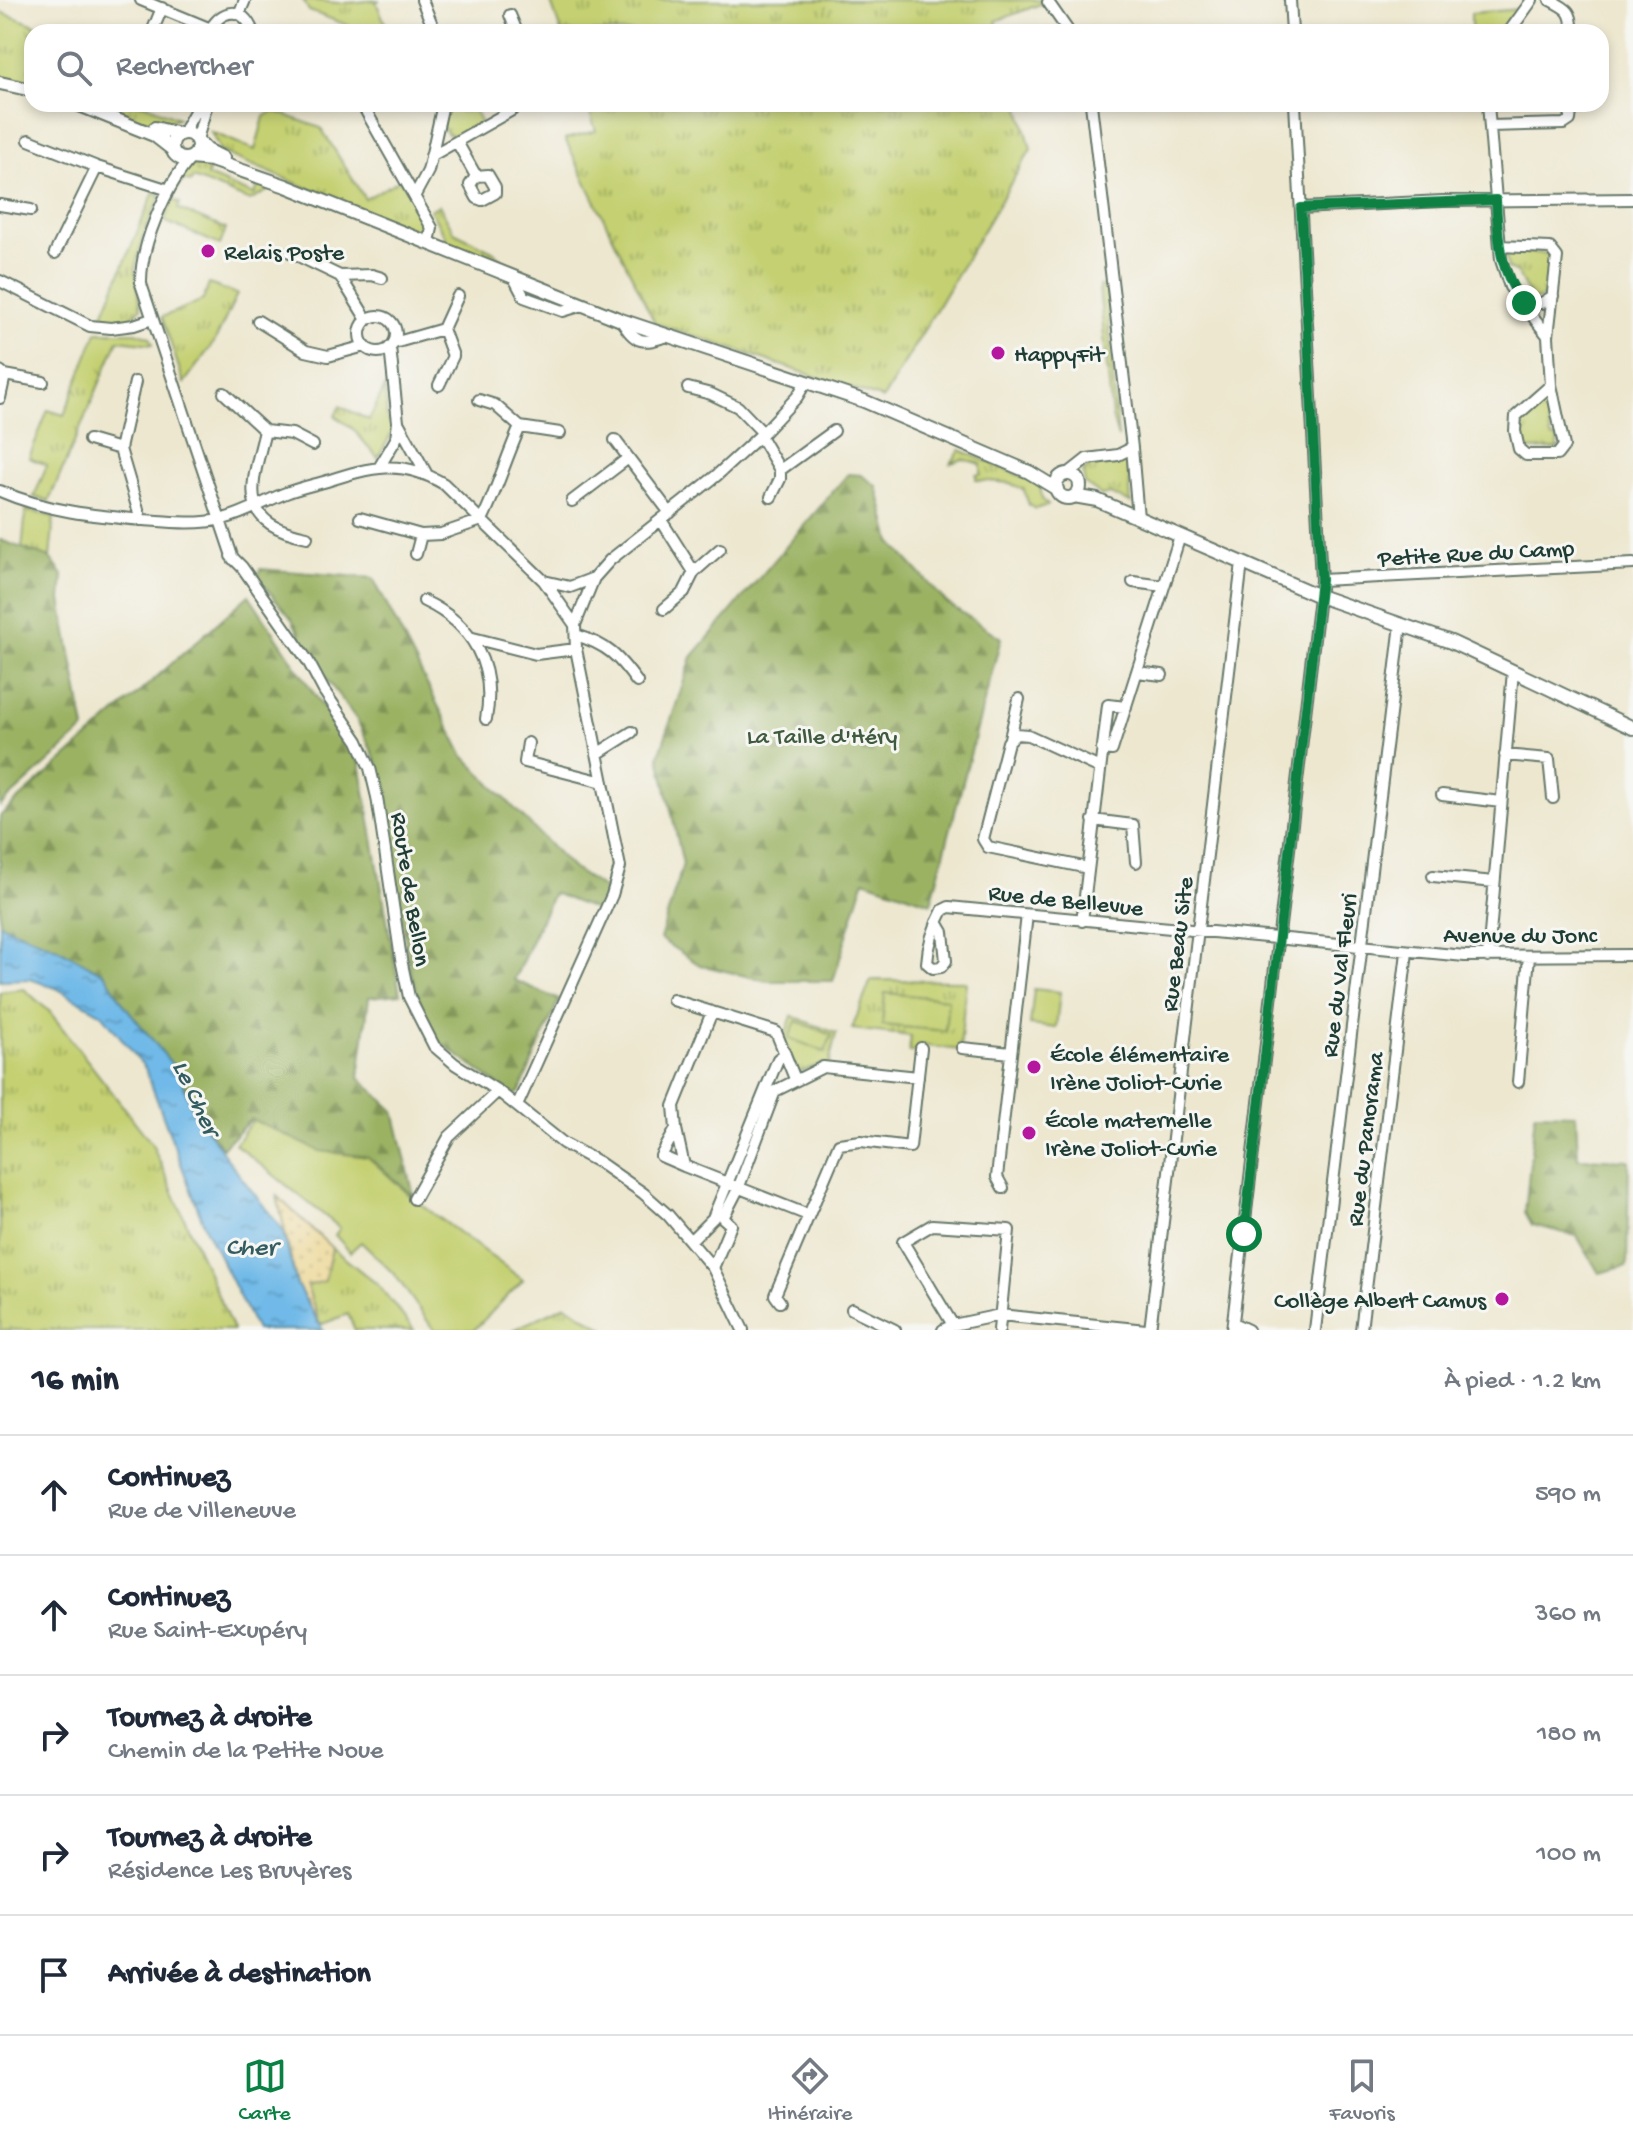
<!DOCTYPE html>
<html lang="fr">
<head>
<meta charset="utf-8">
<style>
  :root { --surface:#fff; --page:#f6f6f7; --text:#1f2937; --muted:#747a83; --line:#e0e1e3; --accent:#0b8043 }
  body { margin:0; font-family:"Gochi Hand",sans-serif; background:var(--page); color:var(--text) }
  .stop { position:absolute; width:24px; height:24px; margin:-18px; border:6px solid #0b8043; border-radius:50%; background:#fff }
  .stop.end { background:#0b8043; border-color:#fff; box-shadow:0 2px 8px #0008 }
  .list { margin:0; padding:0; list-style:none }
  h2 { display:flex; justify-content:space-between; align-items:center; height:104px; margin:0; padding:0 32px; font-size:34px }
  h2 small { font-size:26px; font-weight:400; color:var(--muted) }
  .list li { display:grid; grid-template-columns:52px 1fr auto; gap:24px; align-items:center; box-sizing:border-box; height:120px; padding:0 32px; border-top:2px solid var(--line) }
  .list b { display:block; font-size:30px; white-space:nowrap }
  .list p { margin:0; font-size:26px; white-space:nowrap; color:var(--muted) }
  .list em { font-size:26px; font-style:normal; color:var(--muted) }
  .icon { flex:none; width:44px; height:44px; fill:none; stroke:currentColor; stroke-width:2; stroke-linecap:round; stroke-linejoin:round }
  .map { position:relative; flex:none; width:1633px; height:1330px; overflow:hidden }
  .search { position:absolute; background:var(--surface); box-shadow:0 4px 12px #0003; left:24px; right:24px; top:24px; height:88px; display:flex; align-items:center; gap:20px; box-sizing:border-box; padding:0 28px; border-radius:24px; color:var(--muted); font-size:30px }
  .sheet { height:704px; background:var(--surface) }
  nav { display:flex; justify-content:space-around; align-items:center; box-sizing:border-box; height:112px; border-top:2px solid var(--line); background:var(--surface); font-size:22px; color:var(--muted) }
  nav a { display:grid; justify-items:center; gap:4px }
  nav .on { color:var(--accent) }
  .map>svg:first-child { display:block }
  .grass { fill:url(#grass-tufts); stroke:#728652; stroke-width:2 }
  .forest { fill:url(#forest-firs); stroke:#5d784c; stroke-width:2 }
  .sand { fill:url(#sand-dots); stroke:#868c69; stroke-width:2 }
  .park { fill:#c4d071; stroke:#728652; stroke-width:2 }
  .water { fill:url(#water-ripples); stroke:#487b8e; stroke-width:2 }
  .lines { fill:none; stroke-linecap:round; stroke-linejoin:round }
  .minor-casing { stroke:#67786a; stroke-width:14 }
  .major-casing { stroke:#67786a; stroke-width:16 }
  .minor { stroke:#fff; stroke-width:10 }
  .major { stroke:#fff; stroke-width:12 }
  .route { stroke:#0b8043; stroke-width:10 }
  .poi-dot { fill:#b5179e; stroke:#f6f6f2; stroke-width:3 }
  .labels { text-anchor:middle; stroke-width:6; stroke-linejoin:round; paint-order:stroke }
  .poi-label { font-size:24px; fill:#1f3d34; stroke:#f6f6f2; text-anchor:start }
  .street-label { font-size:24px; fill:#1f3d34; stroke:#f6f6f2 }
  .park-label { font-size:24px; fill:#405a40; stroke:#f6f6f2 }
  .water-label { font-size:26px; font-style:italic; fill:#335c61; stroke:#f6f6f2 }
</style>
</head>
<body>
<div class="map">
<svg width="1633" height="1330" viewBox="0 0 1633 1330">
  <defs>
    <pattern id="grass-tufts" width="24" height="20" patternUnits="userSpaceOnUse" patternTransform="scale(2)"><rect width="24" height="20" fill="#c4d071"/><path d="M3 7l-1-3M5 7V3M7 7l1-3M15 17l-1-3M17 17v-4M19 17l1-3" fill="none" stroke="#9faa5e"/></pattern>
    <pattern id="forest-firs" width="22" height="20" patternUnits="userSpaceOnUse" patternTransform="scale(2)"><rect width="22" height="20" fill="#9bb263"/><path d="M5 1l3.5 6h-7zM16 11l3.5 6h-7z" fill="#7e9252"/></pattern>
    <pattern id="sand-dots" width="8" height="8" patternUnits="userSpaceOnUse" patternTransform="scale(2)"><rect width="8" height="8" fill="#eeda9e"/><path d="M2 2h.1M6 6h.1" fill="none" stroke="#ccbc89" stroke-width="1.8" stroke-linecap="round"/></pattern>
    <pattern id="water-ripples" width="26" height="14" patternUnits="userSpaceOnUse" patternTransform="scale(2)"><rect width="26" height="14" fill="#70b9e8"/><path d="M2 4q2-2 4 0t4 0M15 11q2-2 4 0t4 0" fill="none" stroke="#5b98bd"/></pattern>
  </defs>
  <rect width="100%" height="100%" fill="#f6f6f2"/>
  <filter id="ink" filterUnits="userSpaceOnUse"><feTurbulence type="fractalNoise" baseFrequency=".0125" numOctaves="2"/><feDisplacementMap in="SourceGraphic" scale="16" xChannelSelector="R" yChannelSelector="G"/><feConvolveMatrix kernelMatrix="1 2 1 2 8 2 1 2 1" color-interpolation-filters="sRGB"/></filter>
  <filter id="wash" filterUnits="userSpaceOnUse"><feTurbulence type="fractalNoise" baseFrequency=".006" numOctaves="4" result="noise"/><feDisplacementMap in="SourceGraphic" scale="32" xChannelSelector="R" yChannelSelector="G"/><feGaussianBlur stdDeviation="1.8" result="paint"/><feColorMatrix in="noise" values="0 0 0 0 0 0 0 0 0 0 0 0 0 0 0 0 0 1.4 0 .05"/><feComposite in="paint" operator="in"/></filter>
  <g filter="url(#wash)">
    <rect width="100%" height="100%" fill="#ede7cf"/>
    <path class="grass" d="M 303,0 C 315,0 326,2 338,3 C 350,4 366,0 380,0 L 376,2 L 389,32 L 366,32 L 309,11 Z
      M 550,0 L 1051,0 L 996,21 L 999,32 L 561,32 Z
      M 0,12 L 54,32 L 32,32 L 32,86 L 0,78 Z
      M 100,104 L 144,104 L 178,118 L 157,126 Z
      M 447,104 L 471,104 L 481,123 L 457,136 L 448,134 L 441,125 Z
      M 587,104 L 1019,104 L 1031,149 L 883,399 L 655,323 L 565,139 L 596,131 Z
      M 274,111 L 321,128 L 365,199 L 401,179 L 425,222 L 425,226 L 413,232 L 221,152 L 211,132 L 255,150 L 264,117 Z
      M 194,164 L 212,164 L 207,176 L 254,195 L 259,185 L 269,190 L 250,201 L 193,178 L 191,182 L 183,180 L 177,190 L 182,174 Z
      M 154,192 L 161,195 L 145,230 L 135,269 L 141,308 L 129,321 L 99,324 Z
      M 173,200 L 180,203 L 178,209 L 226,229 L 220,245 L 164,221 Z
      M 439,205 L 454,232 L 493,251 L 508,266 L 450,244 L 430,210 Z
      M 1508,251 L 1550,254 L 1552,259 L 1550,291 C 1541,300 1534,303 1523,297 L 1529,295 L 1517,273 L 1508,269 L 1505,254 Z
      M 209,284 L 237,294 L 215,341 L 184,383 L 162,317 L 203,300 Z
      M 1099,286 L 1106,286 L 1118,438 L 1112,417 Z
      M 97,332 L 136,332 L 150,337 L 153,344 L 118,340 L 49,501 L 34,497 L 47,465 L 29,458 L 48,410 L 64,415 Z
      M 385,387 L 387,420 L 391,423 L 393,431 L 378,458 L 353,429 L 335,416 L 340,406 L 369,420 Z
      M 1543,397 L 1550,400 L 1552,411 L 1546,410 L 1551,437 L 1558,439 L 1558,449 L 1524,450 C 1518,420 1520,418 1543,397 Z
      M 960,450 L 1040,484 L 1042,499 L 1048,505 L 1035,509 L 1029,505 L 1024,490 L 1010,483 L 976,480 L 976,475 L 981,474 L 981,464 L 963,459 L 951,463 Z
      M 1128,460 L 1131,503 L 1110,494 L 1102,496 L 1085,484 L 1083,472 L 1094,461 Z
      M 26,510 L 54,517 L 50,558 L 22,549 Z
      M 871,980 L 966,981 L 960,1050 L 919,1045 L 917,1052 L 909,1052 L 911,1036 L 852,1029 Z
      M 24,989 L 49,1011 L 152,1144 L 233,1330 L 0,1330 L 0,992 Z
      M 792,1016 L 836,1033 L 829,1065 L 822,1064 L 797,1073 L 784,1038 Z
      M 332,1248 L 378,1285 L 414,1330 L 355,1330 L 348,1314 L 320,1325 L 307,1286 L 324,1281 Z
      M 566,1305 L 606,1330 L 513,1330 Z"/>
    <path class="forest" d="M 848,474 L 861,475 L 877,486 L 891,542 L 947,603 L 1001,638 L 931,903 L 864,880 L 833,981 L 767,981 L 700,965 L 660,939 L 683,864 L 659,756 L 692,657 Z
      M 0,540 L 50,558 L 63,575 L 61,600 L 85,729 L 0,806 Z
      M 260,569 L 373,578 L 463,755 L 572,868 L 606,890 L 598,911 L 553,893 L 514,980 L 559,1000 L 519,1093 L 512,1095 L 438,1041 L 421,1005 L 410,969 L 377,762 L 357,720 L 310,657 L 292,619 L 258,578 Z
      M 249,595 L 360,763 L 400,994 L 369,997 L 359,1077 L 394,1111 L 414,1196 L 368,1157 L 319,1151 L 251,1119 L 222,1148 L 192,1108 L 179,1073 L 125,1006 L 105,974 L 57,948 L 0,924 L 0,816 Z
      M 1535,1113 L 1576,1114 L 1578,1158 L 1629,1160 L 1627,1266 L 1599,1273 L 1577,1236 L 1532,1225 L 1525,1212 Z"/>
    <path class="sand" d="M 277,1196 L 332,1248 L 324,1281 L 307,1286 L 320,1325 L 297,1285 Z"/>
    <path class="park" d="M 1522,9 L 1515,20 L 1510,17 L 1499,32 L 1471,32 L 1471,13 Z
      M 1034,989 L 1060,992 L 1056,1028 L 1030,1025 Z
      M 885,993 L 948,999 L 945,1031 L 882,1025 Z
      M 796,1021 L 832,1035 L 825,1052 L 789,1038 Z
      M 253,1120 L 319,1151 L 368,1157 L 414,1199 L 523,1280 L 474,1330 L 434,1330 L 395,1275 L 361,1242 L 350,1252 L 335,1235 L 340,1228 L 235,1144 Z"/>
    <path class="water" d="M 0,924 L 57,948 L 105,974 L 125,1006 L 179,1073 L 192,1108 L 234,1168 L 282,1229 L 297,1285 L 323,1330 L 256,1330 L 206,1230 L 145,1068 L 102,1014 L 56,988 L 30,979 L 0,980 Z"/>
  </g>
  <g filter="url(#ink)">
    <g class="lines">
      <defs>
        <path id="minor" d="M 141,0 L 211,29
          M 422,0 L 435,32
          M 1290,0 L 1292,32
          M 1550,0 C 1568,9 1573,12 1572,32
          M 1048,2 L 1069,32
          M 239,14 L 245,0
          M 510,15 L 517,32
          M 152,32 L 162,8
          M 209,32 C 221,8 243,5 253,32
          M 1509,32 L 1532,0
          M 362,104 L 432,228 L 429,242
          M 1091,104 L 1132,448 L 1138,518
          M 1488,104 L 1501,260 L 1510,287 L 1548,336
          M 1490,126 L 1564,124 L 1570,120 L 1572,104
          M 183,133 L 199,104
          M 29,140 L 97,167 L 169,190
          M 197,140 L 207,104
          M 457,142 L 476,176 L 470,185 L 477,198 L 482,200 L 495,193 L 495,187 L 488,175 L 476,176
          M 431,156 L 514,109 L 516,104
          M 191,158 C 166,185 140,246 141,284 L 233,559
          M 415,195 L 428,171 L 443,104
          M 0,205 L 31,210
          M 1301,208 L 1442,201 L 1633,199
          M 1500,246 L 1550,248 L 1557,257 L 1548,336 L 1551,385 L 1564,446 L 1557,455 L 1526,455 L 1519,449 L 1515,431 L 1516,416 L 1551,385
          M 290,252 L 340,276 L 367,320
          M 55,253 L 97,167
          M 340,276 L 372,275 L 382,278
          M 514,278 L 524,297 L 563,311 L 583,305
          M 0,281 L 90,326 L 111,328 L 134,325 L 152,319
          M 1524,303 L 1542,303 L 1553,296
          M360 334a18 18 0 1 1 36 0a18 18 0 1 1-36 0Z
          M 621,320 C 636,344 642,344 668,336
          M 258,321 L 306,351 L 328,356 L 365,346
          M 394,343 L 443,329 L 458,296
          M 0,371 L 5,375 L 43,382
          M 135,382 L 120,449 L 141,520
          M 439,385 L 453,356 L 443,329
          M 688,388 L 711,394 L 738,407 L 763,433
          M 224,393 L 265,431 L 292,434 L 313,445
          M 0,398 L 5,375
          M 479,400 L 495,405 L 520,427 L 560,433
          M 399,424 L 426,473
          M 265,431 C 251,488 236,523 307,537
          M 760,436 L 780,470
          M 89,440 L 120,449
          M 615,440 L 670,513
          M 380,466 L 396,439 L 398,422 L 390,347
          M 1068,474 L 1087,459 L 1118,455 L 1132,448
          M 0,491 C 46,511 94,516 144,520 C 170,522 198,525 223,519 C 246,513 265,501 286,493 C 299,488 313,485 327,481 C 371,467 402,458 444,484 L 544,581 L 575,625 L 576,649 L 620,867 L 612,895 L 517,1106
          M 771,497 L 780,479 L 780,470 L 834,431
          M 572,501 L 627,459
          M 360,518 L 421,535 L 441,534 L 482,520 C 497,490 506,458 520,427
          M 661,520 L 694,572
          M 416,554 L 421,535
          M 231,556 L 242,567 L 308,661 L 324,691 L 358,741 L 370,768 L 377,797 L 401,959 L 409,997 L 434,1046 L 455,1064 L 498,1091 L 563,1143 L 600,1163 L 643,1193 L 668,1215 L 713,1268 L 743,1330
          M 1321,580 L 1633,564
          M 544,581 L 570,587 L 594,578
          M 1133,582 L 1164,586
          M 424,601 C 473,624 496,666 486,719
          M 664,609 L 684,592 L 694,572 L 720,549
          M 575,625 L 594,578 L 610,560 L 716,476 L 763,433 L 797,397 L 806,382
          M 576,635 C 608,645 618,656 637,682
          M 473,638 L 536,654 L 576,649
          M 1137,672 L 1162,675
          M 1010,738 L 1019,699
          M 528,743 L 525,762 L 603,782
          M 1102,749 L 1112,750 L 1180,536
          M 597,754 L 632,732
          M 1505,755 L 1549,759 L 1553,798
          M 1442,795 L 1501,802
          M 1093,820 L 1133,825 L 1136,862
          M 1088,868 L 988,847 L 983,839 L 1008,742 L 1016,734 L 1028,735 L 1100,768
          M 1433,876 L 1494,882
          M 1082,921 L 1108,705 L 1126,707
          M 937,922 L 943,932 L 946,961 L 941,967 L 933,968 L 927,963 C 928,944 934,927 943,910 L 949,907 L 1465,956 L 1633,955
          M 1488,957 L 1513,671
          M 673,1000 L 776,1032 L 795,1079
          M 962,1048 L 1011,1053
          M 1518,1082 L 1529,956
          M 676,1129 L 684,1166 L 808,1215
          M 684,1166 L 661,1156 L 676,1129 L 674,1106 L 712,1012
          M 1003,1188 L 997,1177 L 1027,915
          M 414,1199 L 449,1137 L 498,1091
          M 691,1240 L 713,1218 L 778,1059 L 785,1054
          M 713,1268 L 731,1225 L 723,1218 L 738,1189 L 775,1091 L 823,1067 L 918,1077
          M 780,1302 L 775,1295 L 839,1144 L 861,1141 L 910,1147 L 921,1048
          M 852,1309 L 895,1330
          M 1233,1323 L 1248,1330
          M 953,1325 L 903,1242 L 932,1225 L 1009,1230 L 999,1330
          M 943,1330 L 953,1325 L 1000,1315 L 1146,1330
          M 1150,1330 L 1242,563
          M 1232,1330 L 1321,580 L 1295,104
          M 1315,1330 L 1401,624
          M 1361,1330 L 1407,952"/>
        <path id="major" d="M 0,83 L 32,90
          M 77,104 L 154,135 L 172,149
          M 155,128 L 179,134
          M172 146a13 13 0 1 1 26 0a13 13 0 1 1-26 0Z
          M 197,140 L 207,150 L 223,158
          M 191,158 L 211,160 L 286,186 L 621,320 L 864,401 L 1029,472 L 1057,489
          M1056 486a12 12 0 1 1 24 0a12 12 0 1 1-24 0Z
          M 1074,496 L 1097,500 L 1319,596 L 1451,642 L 1633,728"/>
      </defs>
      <use href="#minor" class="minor-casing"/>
      <use href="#major" class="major-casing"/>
      <use href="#minor" class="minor"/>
      <use href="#major" class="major"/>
    </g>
  </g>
  <g class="lines" filter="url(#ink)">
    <path class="route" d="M 1244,1234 L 1321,580 L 1301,208 L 1496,200 C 1498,238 1499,273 1524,303"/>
  </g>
  <g class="poi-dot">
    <circle cx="208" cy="251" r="8"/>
    <circle cx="998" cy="353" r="8"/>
    <circle cx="1034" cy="1067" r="8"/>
    <circle cx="1029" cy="1133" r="8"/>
    <circle cx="1502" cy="1299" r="8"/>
  </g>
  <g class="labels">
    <g class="poi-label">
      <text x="224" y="259">Relais Poste</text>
      <text x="1014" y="361">HappyFit</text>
      <text x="1050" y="1061">École élémentaire<tspan x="1050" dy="28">Irène Joliot-Curie</tspan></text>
      <text x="1045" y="1127">École maternelle<tspan x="1045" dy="28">Irène Joliot-Curie</tspan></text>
      <text x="1486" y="1307" text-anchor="end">Collège Albert Camus</text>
    </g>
    <g class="street-label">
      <text transform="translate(1476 552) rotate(-3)" y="8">Petite Rue du Camp</text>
      <text transform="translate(412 889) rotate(81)" y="8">Route de Bellon</text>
      <text transform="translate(1066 899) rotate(6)" y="8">Rue de Bellevue</text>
      <text x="1520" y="942">Avenue du Jonc</text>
      <text transform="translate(1176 944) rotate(-83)" y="8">Rue Beau Site</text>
      <text transform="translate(1338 975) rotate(-83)" y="8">Rue du Val Fleuri</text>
      <text transform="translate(1364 1139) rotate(-83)" y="8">Rue du Panorama</text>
    </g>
    <g class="park-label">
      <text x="822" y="743">La Taille d'Héry</text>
    </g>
    <g class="water-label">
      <text transform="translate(198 1097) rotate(65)" y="9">Le Cher</text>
      <text x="251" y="1254">Cher</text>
    </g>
  </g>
</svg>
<div class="stop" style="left:1244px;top:1234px"></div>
<div class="stop end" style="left:1524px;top:303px"></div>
<div class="search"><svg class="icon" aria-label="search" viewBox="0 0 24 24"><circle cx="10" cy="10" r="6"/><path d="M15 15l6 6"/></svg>Rechercher</div>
</div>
<section class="sheet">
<h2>16 min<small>À pied · 1.2 km</small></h2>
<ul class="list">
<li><svg class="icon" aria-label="ahead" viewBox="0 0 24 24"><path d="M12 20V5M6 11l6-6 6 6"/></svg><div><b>Continuez</b><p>Rue de Villeneuve</p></div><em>590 m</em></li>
<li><svg class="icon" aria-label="ahead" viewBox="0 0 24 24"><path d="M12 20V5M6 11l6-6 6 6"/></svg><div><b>Continuez</b><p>Rue Saint-Exupéry</p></div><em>360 m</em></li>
<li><svg class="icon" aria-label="right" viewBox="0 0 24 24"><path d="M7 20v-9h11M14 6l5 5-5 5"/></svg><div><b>Tournez à droite</b><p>Chemin de la Petite Noue</p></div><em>180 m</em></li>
<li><svg class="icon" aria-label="right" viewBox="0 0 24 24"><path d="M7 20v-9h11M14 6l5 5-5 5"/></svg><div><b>Tournez à droite</b><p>Résidence Les Bruyères</p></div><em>100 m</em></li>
<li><svg class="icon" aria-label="arrive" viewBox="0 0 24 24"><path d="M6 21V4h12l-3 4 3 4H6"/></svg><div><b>Arrivée à destination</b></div></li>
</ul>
</section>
<nav>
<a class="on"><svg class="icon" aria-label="map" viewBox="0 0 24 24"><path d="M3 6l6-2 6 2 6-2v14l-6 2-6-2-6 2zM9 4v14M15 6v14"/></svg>Carte</a>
<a><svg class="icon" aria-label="directions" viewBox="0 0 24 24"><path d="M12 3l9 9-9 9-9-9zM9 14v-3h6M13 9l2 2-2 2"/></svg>Itinéraire</a>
<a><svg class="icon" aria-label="saved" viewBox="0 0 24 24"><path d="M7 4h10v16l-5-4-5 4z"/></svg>Favoris</a>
</nav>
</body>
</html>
